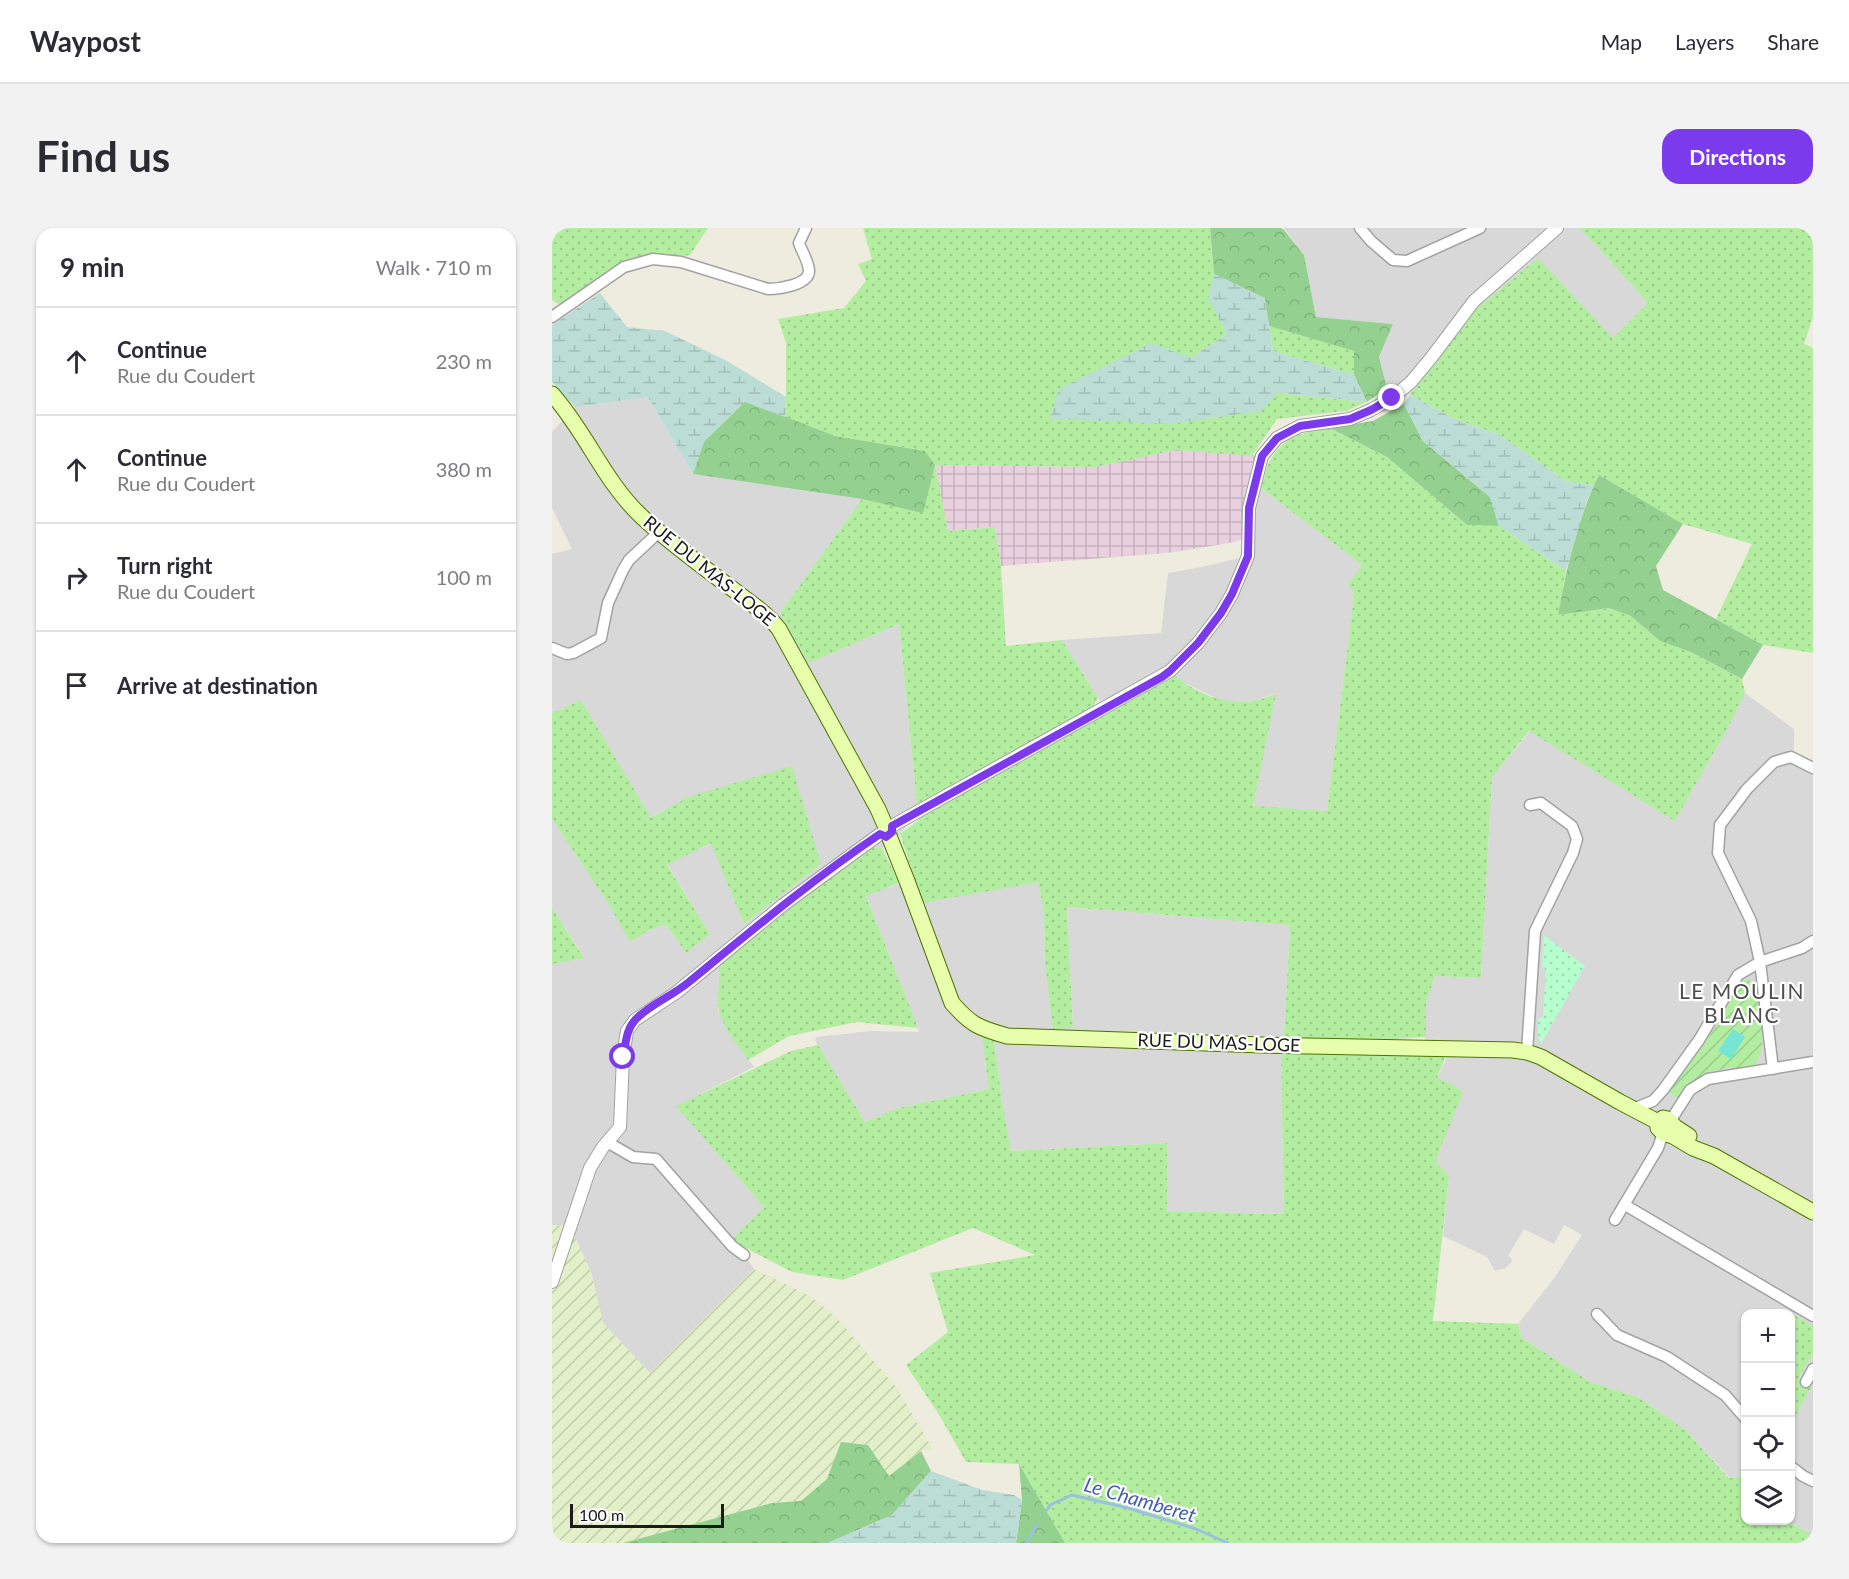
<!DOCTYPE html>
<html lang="en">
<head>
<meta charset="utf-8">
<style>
  :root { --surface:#fff; --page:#f2f2f3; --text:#2b2b33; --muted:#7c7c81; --line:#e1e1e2; --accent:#7c3aed }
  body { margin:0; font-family:Lato,sans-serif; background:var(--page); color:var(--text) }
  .controls { position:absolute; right:18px; bottom:18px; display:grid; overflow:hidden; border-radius:12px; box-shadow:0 2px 4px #0004 }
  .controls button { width:54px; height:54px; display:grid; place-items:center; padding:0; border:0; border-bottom:2px solid var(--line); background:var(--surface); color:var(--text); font:30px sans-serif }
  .scale { position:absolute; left:18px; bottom:15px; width:154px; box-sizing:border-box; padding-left:6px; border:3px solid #1b1b1b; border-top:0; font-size:16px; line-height:21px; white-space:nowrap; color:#1b1b1b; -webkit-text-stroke:4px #fff; paint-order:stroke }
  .stop { position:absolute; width:18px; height:18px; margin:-14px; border:4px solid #7c3aed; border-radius:50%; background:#fff }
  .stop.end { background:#7c3aed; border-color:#fff; box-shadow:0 2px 6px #0008 }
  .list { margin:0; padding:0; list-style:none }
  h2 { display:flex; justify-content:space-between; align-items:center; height:78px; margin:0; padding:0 24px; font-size:26px }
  h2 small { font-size:20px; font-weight:400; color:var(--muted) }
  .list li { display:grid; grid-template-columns:39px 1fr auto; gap:18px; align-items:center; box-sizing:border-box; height:108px; padding:0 24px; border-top:2px solid var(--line) }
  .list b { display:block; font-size:22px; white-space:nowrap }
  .list p { margin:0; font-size:20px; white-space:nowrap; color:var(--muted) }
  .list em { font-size:20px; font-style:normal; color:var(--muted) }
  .icon { flex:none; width:33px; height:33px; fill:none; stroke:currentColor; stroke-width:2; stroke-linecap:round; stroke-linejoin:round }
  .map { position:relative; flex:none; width:1261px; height:1315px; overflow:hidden; border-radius:18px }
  header { display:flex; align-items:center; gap:36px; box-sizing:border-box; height:84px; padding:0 30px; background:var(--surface); border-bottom:2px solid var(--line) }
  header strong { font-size:28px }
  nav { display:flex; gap:33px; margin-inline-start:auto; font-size:21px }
  .intro { display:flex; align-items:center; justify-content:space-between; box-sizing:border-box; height:144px; padding:0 36px }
  h1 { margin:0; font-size:42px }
  .button { padding:15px 27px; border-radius:18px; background:var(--accent); color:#fff; font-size:21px; font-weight:700 }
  main { display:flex; gap:36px; padding:0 36px }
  aside { flex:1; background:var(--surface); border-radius:18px; box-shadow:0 2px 4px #0004 }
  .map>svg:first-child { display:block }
  .residential { fill:#d9d8d8 }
  .industrial { fill:url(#industrial-grid) }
  .farmland { fill:url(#farmland-furrows) }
  .grass { fill:url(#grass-dots) }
  .forest { fill:url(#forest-crowns) }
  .wetland { fill:url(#wetland-marsh) }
  .park { fill:url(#park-dots) }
  .garden { fill:url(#garden-furrows) }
  .pitch { fill:#76e5d4 }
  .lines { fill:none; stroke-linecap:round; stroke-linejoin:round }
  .stream { stroke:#9bc0e0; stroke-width:3 }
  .minor-casing { stroke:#a2a2a2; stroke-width:13 }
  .tertiary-casing { stroke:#a2a2a2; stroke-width:14 }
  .secondary-casing { stroke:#4c7400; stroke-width:17 }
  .minor { stroke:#fff; stroke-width:10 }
  .tertiary { stroke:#fff; stroke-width:12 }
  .secondary { stroke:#e7fead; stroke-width:15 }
  .route { stroke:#7c3aed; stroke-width:8 }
  .labels { text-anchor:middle; stroke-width:4.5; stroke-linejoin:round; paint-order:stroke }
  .street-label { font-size:18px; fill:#1b1b1b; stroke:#fff }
  .water-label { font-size:20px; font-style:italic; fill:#415eb1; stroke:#fff }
  .quarter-label { font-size:21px; letter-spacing:1.5px; fill:#4e4e4e; stroke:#fff }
</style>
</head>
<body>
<header>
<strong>Waypost</strong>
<nav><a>Map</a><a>Layers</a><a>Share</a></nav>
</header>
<div class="intro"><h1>Find us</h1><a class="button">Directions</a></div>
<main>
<aside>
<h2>9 min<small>Walk · 710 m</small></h2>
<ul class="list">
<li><svg class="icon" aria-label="ahead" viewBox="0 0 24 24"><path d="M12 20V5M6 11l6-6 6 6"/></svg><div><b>Continue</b><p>Rue du Coudert</p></div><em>230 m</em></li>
<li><svg class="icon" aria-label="ahead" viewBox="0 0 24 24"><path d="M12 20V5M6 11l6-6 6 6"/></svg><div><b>Continue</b><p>Rue du Coudert</p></div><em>380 m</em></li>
<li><svg class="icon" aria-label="right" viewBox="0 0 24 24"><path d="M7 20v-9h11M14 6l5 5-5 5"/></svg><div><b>Turn right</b><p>Rue du Coudert</p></div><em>100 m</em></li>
<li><svg class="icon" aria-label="arrive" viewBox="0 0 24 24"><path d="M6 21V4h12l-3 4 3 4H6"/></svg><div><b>Arrive at destination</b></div></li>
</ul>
</aside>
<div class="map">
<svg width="1261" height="1315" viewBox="0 0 1261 1315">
  <defs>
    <pattern id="industrial-grid" width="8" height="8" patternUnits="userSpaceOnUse" patternTransform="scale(1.5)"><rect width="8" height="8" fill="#e8d0de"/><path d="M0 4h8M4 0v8" fill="none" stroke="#c6b2be"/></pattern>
    <pattern id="farmland-furrows" width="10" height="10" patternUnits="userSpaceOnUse" patternTransform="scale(1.5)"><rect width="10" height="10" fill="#e3efc8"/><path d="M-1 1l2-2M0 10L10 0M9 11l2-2" fill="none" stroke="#c2ccab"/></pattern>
    <pattern id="grass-dots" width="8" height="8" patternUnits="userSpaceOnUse" patternTransform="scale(1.5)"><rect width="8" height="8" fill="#b3eda0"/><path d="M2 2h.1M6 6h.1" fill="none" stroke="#99cb89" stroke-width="1.8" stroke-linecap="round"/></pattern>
    <pattern id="forest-crowns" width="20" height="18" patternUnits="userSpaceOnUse" patternTransform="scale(1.5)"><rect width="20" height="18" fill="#94d190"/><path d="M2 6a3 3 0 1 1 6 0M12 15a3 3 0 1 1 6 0" fill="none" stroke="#7fb37c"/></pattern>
    <pattern id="wetland-marsh" width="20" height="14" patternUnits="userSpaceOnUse" patternTransform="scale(1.5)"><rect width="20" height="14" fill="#bbddd6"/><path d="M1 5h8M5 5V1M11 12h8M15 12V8" fill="none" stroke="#a0bdb7"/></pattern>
    <pattern id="park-dots" width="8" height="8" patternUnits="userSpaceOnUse" patternTransform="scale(1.5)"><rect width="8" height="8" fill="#b6fecd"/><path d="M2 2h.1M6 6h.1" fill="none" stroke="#9cd9af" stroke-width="1.8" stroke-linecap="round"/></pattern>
    <pattern id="garden-furrows" width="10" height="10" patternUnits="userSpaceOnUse" patternTransform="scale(1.5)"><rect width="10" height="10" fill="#b3eda0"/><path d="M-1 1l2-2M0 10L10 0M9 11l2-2" fill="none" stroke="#99cb89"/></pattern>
  </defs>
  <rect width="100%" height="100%" fill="#eeecdf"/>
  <path class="residential" d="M 732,0 L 1028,0 L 1096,75 L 1061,110 L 884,134 L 858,167 L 835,160 L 827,129 L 841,96 L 764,89 L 752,27 Z
    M 96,169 L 141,246 L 310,271 L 228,385 L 257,435 L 347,396 L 365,575 L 369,579 L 348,606 L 330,620 L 319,620 L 168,746 L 166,782 L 183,813 L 202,839 L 125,878 L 212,979 L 181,1010 L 202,1041 L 98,1145 L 51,1095 L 39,1044 L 18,998 L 0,997 L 0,736 L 32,729 L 0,680 L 0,591 L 56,675 L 78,713 L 96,703 L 114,696 L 134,725 L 158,706 L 115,636 L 160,615 L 192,696 L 269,636 L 136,569 L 98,591 L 29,472 L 0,485 L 0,326 L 20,321 L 0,280 L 0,204 L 23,179 Z
    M 702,260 L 709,260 L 810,337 L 801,362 L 802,368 L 775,583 L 701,579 L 722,466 L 703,473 L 685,475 L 668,472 L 629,453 L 553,481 L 510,412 L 609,405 L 616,345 L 650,339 L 696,328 Z
    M 1193,465 L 1242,501 L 1242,522 L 1240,529 L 1261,540 L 1261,1098 L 1235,1083 L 1234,1085 L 1194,1086 L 1194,1238 L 1187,1249 L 1178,1250 L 1132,1201 L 1086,1169 L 1038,1154 L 970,1110 L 966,1096 L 1003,1049 L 1030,1007 L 1012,997 L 1002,1016 L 972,1001 L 956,1028 L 960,1031 L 959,1034 L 954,1040 L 943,1043 L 935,1029 L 891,1008 L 897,948 L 884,935 L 890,916 L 885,850 L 895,829 L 873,820 L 874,775 L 883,748 L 929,750 L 940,549 L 978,503 L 1123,593 L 1178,496 Z
    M 355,653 L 371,675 L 486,653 L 492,684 L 493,736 L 501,802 L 521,798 L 515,679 L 738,697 L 732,809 L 729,823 L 732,986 L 615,983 L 614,915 L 458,923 L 450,874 L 442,813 L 431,809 L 435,834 L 432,835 L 436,844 L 437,861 L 347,880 L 313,894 L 263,813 L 264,809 L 318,803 L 367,804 L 314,667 Z
    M 1261,1126 L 1261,1308 L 1235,1293 L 1238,1292 L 1239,1197 L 1260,1158 L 1247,1149 Z"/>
  <path class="industrial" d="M 624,222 L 710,228 L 696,309 L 684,314 L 615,325 L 449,338 L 443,299 L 396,303 L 383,237 L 543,239 Z"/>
  <path class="farmland" d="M 0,997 L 18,998 L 39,1044 L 51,1095 L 98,1145 L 202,1041 L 258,1068 L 285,1090 L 344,1159 L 381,1221 L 369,1223 L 337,1248 L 316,1217 L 290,1214 L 275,1251 L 249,1273 L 220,1275 L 71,1315 L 0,1315 Z"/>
  <path class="grass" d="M 0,0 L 156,0 L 138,27 L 101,31 L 72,39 L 13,80 L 0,72 Z
    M 311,0 L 658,0 L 662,46 L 657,71 L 675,106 L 639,130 L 725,165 L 815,174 L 794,183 L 725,191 L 700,228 L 624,222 L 543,239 L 383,237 L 396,303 L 443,299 L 449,338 L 454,418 L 510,412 L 546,470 L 541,479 L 365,576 L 347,396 L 257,435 L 228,385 L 310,271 L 371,284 L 373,223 L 283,208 L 233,189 L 234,169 L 234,115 L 226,91 L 292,80 L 314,53 L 306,36 L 320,31 Z
    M 1028,0 L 1255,0 L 1261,3 L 1261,89 L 1252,116 L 1261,120 L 1261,425 L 1211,417 L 1164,391 L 1200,316 L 1131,296 L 1047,247 L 1042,258 L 1014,253 L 946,206 L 905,192 L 858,167 L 923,82 L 986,30 L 1061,110 L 1096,75 Z
    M 717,98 L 803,123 L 802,147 L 721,123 Z
    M 778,200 L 835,229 L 915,297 L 947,298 L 1014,343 L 1006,387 L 1057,380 L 1080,388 L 1108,413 L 1139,424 L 1190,451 L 1193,465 L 1178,496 L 1123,593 L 977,503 L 940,549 L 929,750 L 883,748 L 874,775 L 874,809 L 828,812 L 732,809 L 738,697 L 515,679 L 521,799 L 501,802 L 493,736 L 492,684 L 486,654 L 371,675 L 348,606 L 367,592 L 365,585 L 618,443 C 639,463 672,478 701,473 C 709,472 716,468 724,466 L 701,578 L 775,583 L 802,368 L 801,362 L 796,357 L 810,337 L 709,260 C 712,252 713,241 718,233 C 731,208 752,204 778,200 Z
    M 29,472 L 99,590 L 136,569 L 240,538 L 269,636 L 192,696 L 159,615 L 115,637 L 158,706 L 134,725 L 114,696 L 96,703 L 78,714 L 56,675 L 0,591 L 0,485 Z
    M 319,620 L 330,620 L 347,655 L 314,668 L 366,800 L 305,794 L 237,808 L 196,832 C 186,817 171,800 167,783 C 164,771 169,751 166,736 L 278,650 Z
    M 0,680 L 32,730 L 0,736 Z
    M 430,809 L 442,813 L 450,874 L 459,923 L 615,915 L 615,983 L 732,986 L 729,823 L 894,827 L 885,850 L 903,858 L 911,865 L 890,916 L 884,934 L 897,948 L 881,1093 L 966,1096 L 970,1110 L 1038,1154 L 1086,1169 L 1132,1201 L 1177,1250 L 1187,1249 L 1193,1238 L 1194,1292 L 1235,1293 L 1261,1308 L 1261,1315 L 513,1315 L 467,1236 L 414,1234 L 386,1185 L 354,1137 L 396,1104 L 378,1045 L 483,1027 L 421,1000 L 291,1052 L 240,1044 L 184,1015 L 181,1010 L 212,979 L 124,878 L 239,823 L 266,817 L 313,894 L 347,880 L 437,861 Z
    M 1235,1083 L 1261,1098 L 1261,1126 L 1247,1149 L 1260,1158 L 1239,1197 L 1238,1150 L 1241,1146 L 1238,1145 L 1238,1086 L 1234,1086 Z"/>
  <path class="forest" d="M 658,0 L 729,0 L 732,2 L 752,27 L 764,89 L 841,96 L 827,129 L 835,160 L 815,174 L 802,147 L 802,123 L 717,98 L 712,70 L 662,46 Z
    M 193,173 L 283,208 L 373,223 L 383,237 L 371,285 L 310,271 L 141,246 L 151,214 Z
    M 852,176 L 871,213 L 938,269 L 947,298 L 915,297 L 835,229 L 778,200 L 821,193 Z
    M 1047,247 L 1131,296 L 1104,338 L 1111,362 L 1211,417 L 1190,451 L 1139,424 L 1108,413 L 1079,388 L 1057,380 L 1006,387 C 1015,339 1025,291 1047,247 Z
    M 289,1214 L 316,1217 L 337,1248 L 369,1223 L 379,1243 L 340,1287 L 276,1315 L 71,1315 L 220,1275 L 249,1273 L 275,1251 Z
    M 467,1236 L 513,1315 L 464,1315 L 470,1272 Z"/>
  <path class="wetland" d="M 662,46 L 713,70 L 721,123 L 802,147 L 815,174 L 725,165 L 709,183 L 620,196 L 498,191 L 507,161 L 599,115 L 639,130 L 675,106 L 656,71 Z
    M 48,65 L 75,99 L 113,103 L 175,133 L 234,169 L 233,189 L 193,174 L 152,214 L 141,246 L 96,169 L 23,179 L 0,154 L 0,97 Z
    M 858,167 L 905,192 L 946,206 L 1014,253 L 1042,258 L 1035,272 L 1014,343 L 947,298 L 938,269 L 871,213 L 852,176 Z
    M 379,1243 L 430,1262 L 462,1267 L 470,1272 L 464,1315 L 276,1315 L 340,1287 Z"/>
  <path class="park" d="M 992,707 L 1033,738 L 989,816 L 986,808 L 986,791 L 991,789 L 994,742 L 990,738 Z"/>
  <path class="garden" d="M 1189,752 L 1196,752 L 1205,757 C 1206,776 1221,832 1196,841 C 1192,842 1186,842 1182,843 L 1180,839 L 1161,843 L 1161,847 L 1141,853 L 1127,871 L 1115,863 L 1136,833 L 1139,835 L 1173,785 L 1170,782 Z"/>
  <path class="pitch" d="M 1181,801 L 1193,809 L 1179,831 L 1166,823 Z"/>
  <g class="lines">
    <path class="stream" d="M 495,1282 L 498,1277 L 520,1267 L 576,1280 L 644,1301 L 676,1315
      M 474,1315 L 485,1297"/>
    <defs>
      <path id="minor" d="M 808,0 L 819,13 L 841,32 L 855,33 L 928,0
        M 0,89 L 72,39 L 101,31 L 129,34 L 216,61 C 226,61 257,57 257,43 C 257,34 250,24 247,15 L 254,0
        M 0,420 L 15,426 L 21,425 L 49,410 L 56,375 L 71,342 L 77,332 L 107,304
        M 975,824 L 983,703 L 1021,625 L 1025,611 L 1020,598 L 989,575 L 978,577
        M 1221,841 L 1208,734 L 1199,693 L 1166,625 L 1168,597 L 1195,561 L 1222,534 L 1239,529 L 1261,540
        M 1081,881 L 1101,873 L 1111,862 L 1147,812 L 1186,747 L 1208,734 L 1250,720 L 1261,713
        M 1119,892 L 1138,862 L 1156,851 L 1261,834
        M 55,914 L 81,929 L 104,931 L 180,1018 L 192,1027
        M 1073,977 L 1261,1088
        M 1063,992 L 1106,920 L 1111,905
        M 1045,1086 L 1065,1107 L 1115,1129 L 1173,1167 L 1194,1191
        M 1254,1154 L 1261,1141
        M 1238,1238 L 1251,1248 L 1261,1253"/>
      <path id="tertiary" d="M 340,598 L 618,443 L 646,415 L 669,385 L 680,366 L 696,328 L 697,280 L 710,228 L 725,210 L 748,198 L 798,191 L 819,182 L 840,170 L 859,154 L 879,130 L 922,73 L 1005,0
        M 0,1054 L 38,940 L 51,919 L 68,899 L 71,829 L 75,803 L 83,792 L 125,764 L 231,677 L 328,606"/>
      <path id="secondary" d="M 0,166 C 34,204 52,253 89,288 C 118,315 151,339 182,362 C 198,375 215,385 227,401 L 326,581 L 332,595
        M 337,608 L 355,653 L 400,775 C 419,797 427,800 455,808 L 710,817 L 961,822 L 975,824 L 989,829 L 1068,874 L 1106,894
        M 1106,894 L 1106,900 L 1111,905 L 1121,908 L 1141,920 L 1162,928 L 1261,984
        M 1106,894 L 1111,890 L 1116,891 L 1123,899 L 1137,908"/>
    </defs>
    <use href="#minor" class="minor-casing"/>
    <use href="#tertiary" class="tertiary-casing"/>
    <use href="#secondary" class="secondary-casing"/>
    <use href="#minor" class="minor"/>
    <use href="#tertiary" class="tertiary"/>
    <use href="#secondary" class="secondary"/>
  </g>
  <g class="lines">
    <path class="route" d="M 71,829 C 74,815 74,801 84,791 C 99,776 120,768 137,754 C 199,703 261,651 328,606 L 334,609 L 340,604 L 340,598 L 610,449 L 618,443 L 646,415 L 669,385 L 680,366 L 696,328 L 697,280 L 710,228 L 725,210 L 748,198 L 798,191 L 819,182 L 840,170"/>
  </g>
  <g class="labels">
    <g class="street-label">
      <text transform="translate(157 343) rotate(39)" y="6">RUE DU MAS-LOGE</text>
      <text transform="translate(667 815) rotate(2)" y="6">RUE DU MAS-LOGE</text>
    </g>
    <g class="water-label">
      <text transform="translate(588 1272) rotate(16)" y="7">Le Chamberet</text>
    </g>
    <g class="quarter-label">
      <text x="1190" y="771">LE MOULIN<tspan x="1190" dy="24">BLANC</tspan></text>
    </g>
  </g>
</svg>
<div class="controls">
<button>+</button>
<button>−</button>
<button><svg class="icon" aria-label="locate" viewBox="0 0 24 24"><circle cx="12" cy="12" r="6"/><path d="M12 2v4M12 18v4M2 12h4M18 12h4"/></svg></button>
<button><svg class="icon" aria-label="layers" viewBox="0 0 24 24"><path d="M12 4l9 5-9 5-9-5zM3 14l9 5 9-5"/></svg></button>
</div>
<div class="scale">100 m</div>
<div class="stop" style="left:71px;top:829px"></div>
<div class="stop end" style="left:840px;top:170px"></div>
</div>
</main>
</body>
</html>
